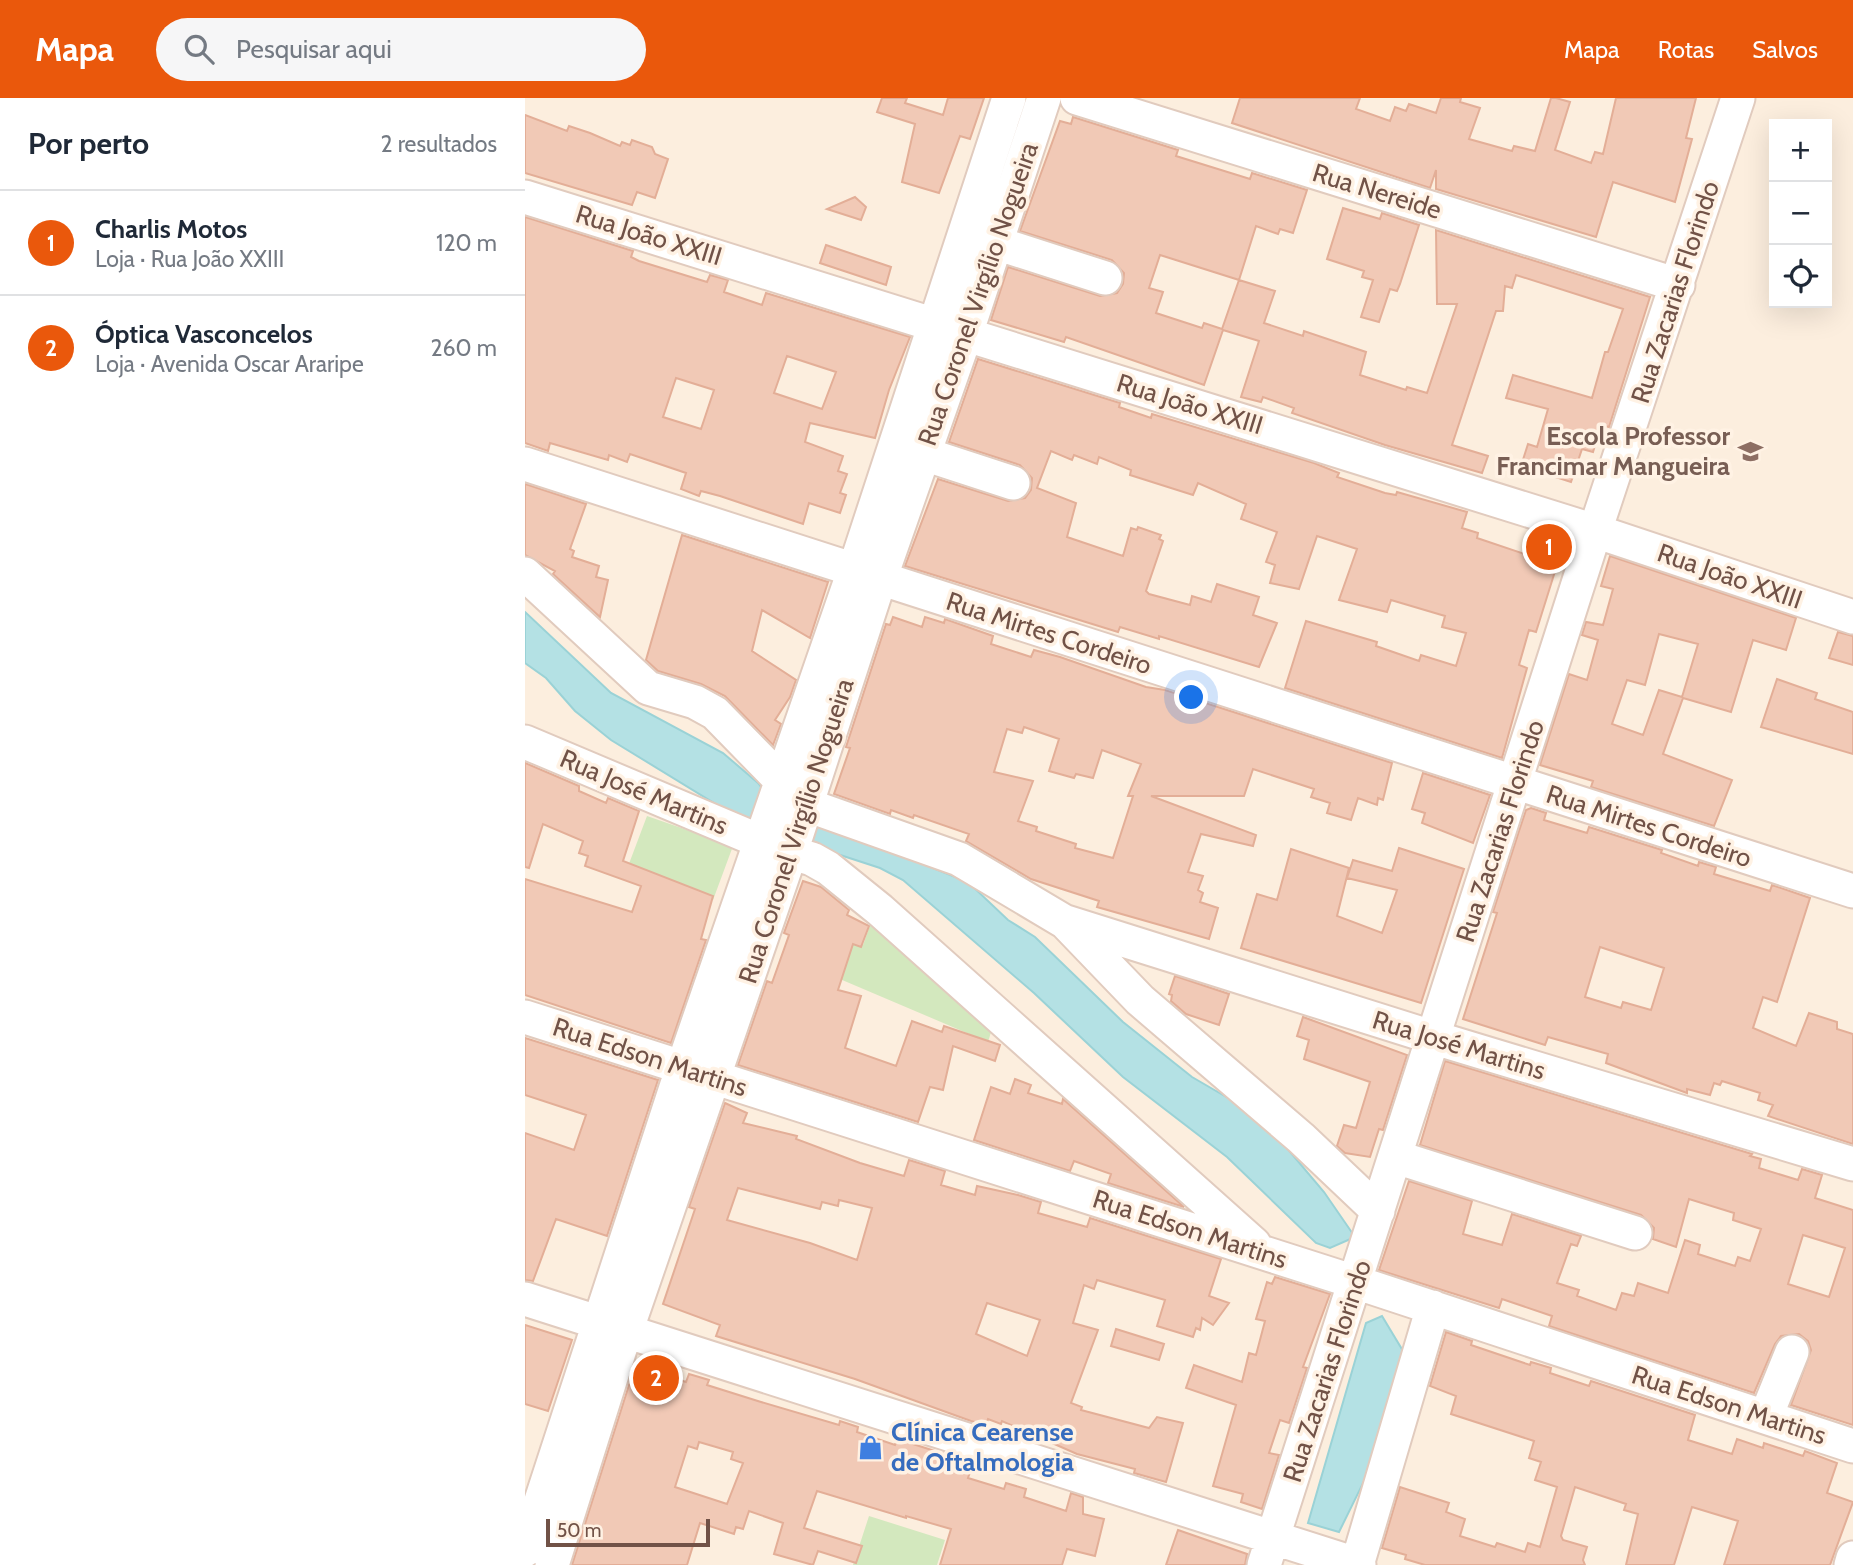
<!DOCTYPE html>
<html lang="pt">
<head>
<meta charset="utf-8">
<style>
  :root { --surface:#fff; --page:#f6f6f7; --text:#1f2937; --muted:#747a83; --line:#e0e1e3; --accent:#ea580c }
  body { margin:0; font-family:Cabin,sans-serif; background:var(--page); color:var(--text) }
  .controls { position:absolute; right:21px; top:21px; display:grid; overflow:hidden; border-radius:0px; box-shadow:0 7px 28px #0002 }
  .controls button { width:63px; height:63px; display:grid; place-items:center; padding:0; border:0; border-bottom:2px solid var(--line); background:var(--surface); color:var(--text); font:35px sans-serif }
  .scale { position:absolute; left:21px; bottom:18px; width:164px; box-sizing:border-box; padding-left:7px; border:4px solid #715247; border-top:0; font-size:19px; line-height:24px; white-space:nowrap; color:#715247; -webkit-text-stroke:5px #fff2e4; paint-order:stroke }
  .you { position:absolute; left:667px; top:600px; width:24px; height:24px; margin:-18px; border:5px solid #fff; border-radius:50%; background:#1a73e8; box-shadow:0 0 0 10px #1a73e833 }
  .badge { display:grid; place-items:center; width:46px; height:46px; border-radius:50%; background:var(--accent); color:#fff; font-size:23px; font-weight:700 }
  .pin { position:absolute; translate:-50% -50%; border:4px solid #fff; box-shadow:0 2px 7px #0006 }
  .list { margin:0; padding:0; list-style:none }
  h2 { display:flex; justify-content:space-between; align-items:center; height:91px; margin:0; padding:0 28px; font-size:30px }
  h2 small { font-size:23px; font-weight:400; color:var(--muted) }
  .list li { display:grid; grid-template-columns:46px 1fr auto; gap:21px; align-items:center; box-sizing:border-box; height:105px; padding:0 28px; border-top:2px solid var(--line) }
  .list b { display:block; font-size:26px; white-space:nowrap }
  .list p { margin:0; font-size:23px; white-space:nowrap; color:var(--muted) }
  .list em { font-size:23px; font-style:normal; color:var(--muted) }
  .icon { flex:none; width:38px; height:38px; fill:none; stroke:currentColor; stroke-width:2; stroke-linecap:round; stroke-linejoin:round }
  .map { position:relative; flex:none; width:1328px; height:1467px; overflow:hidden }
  header { display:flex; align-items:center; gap:42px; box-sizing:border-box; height:98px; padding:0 35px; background:var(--accent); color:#fff }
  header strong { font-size:33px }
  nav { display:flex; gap:38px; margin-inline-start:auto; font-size:24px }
  .search { width:490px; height:63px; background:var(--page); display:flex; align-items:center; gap:18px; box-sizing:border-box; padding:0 24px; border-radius:38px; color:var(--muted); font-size:26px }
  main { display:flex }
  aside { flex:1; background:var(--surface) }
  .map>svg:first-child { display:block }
  .green { fill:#d3e8be }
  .water { fill:#b4e1e4; stroke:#9ad2d6; stroke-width:2 }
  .building { fill:#f1c9b6; stroke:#e3ae97; stroke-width:2; fill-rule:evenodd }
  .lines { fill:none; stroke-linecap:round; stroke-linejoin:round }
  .minor-casing { stroke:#e1cbbe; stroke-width:37 }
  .minor { stroke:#fff; stroke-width:33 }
  .labels { text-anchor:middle; stroke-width:7; stroke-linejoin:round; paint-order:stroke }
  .street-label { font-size:26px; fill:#715247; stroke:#fff2e4 }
  .education-label { font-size:26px; font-weight:bold; fill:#785e54; stroke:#fff2e4; text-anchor:end }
  .shop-label { font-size:26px; font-weight:bold; fill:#366cbe; stroke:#fff2e4; text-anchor:start }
</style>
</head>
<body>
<header>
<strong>Mapa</strong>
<div class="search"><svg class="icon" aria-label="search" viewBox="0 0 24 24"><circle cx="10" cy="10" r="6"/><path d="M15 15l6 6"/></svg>Pesquisar aqui</div>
<nav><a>Mapa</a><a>Rotas</a><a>Salvos</a></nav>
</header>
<main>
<aside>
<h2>Por perto<small>2 resultados</small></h2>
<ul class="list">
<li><span class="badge">1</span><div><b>Charlis Motos</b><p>Loja · Rua João XXIII</p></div><em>120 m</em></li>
<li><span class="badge">2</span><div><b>Óptica Vasconcelos</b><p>Loja · Avenida Oscar Araripe</p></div><em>260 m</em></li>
</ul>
</aside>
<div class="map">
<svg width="1328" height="1467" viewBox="0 0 1328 1467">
  <rect width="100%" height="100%" fill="#fceede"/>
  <path class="green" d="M 122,718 L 208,748 L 188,802 L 102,771 Z
    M 348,819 L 467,931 L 463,944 L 296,873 L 312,839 L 338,847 Z
    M 344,1418 L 420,1442 L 412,1467 L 328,1467 Z"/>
  <path class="water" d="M 0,514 L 86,595 L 198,655 L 233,685 L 244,699 L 237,726 L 194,708 L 86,642 L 50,613 L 21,580 L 0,565 Z
    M 291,728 L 313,732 L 443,784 L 483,822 L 510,839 L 598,924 L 667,979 L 710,1004 L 735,1025 L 761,1049 L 799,1094 L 830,1139 L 805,1150 L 791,1145 L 702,1059 L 598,979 L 509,895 L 378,782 L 355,770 L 306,754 L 286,743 Z
    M 857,1218 L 881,1258 L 845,1371 L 814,1434 L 783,1425 L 841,1225 Z"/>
  <path class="building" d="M 357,0 L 382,0 L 380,5 L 418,17 L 423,0 L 459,0 L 445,41 L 435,38 L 414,95 L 377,84 L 390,26 L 352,14 Z
    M 715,0 L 835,0 L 831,11 L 865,23 L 870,9 L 881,13 L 884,6 L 911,15 L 916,0 L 936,0 L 935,4 L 955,10 L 944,41 L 987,53 L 989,48 L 1010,53 L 1026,0 L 1031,0 L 1045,4 L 1030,52 L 1066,65 L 1070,54 L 1078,56 L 1091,0 L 1171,0 L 1161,40 L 1167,41 L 1150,104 L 1088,84 L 1071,139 L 911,91 L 911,72 L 905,90 L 707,25 Z
    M 0,17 L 42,33 L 44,28 L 65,35 L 95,48 L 97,44 L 105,47 L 107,42 L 127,49 L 130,56 L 143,61 L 130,100 L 112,94 L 107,107 L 0,75 Z
    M 548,19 L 653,52 L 651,58 L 725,81 L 727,75 L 782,92 L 768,135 L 755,131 L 753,136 L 731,128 L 714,182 L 750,193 L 739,225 L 778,238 L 779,233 L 841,254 L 835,277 L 881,292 L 882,289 L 902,295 L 932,206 L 912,206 L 911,132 L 1125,199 L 1084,329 L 1080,328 L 1075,345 L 1071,344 L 1068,354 L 1057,351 L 1046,384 L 996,368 L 1003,346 L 1012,349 L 1023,311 L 981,300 L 988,277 L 1067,300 L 1080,254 L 1083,254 L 1098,211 L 991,177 L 987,190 L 980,188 L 978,213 L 971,213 L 927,347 L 963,358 L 957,375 L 860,347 L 767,315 L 769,310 L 738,299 L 736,304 L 716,299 L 734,243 L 698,232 L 679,287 L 541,239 L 539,244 L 466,222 L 483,169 L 575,198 L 592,195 L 598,186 L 599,175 L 587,162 L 495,133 L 535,23 L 546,26 ZM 635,157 L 714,182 L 697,231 L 679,225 L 677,230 L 631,215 L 638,194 L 624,190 Z
    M 330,99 L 341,109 L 336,122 L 302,111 Z
    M 818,110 L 855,121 L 857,115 L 894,127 L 875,186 L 872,193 L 865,191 L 854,224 L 836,219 L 848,182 L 837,179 L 839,173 L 802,161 Z
    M 0,119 L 108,153 L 106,159 L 114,163 L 182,184 L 185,177 L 203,182 L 199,194 L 237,207 L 241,195 L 385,239 L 364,292 L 350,340 L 285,325 L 280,344 L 318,358 L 313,373 L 322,376 L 315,395 L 321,397 L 315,415 L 284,405 L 278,426 L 195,398 L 176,393 L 174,398 L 156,391 L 161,375 L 105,356 L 102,364 L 84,357 L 83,362 L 25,345 L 23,353 L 0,345 ZM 262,258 L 311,274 L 297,311 L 249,295 ZM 151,280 L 189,292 L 176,331 L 138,319 Z
    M 301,147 L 366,169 L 361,187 L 295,165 Z
    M 453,261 L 595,305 L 594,309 L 626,320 L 627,316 L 789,365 L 814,375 L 812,379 L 860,395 L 871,397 L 872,394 L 942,414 L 937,430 L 953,435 L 952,440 L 1032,467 L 1011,534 L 1004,532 L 994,567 L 1002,570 L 977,660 L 760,590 L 781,523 L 852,544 L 851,548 L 894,563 L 896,557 L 931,568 L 941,535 L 917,529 L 920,518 L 866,502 L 862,514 L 814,502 L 832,451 L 792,438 L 774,491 L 745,485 L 750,467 L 741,464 L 752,434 L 716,421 L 721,406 L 673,385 L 668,397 L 605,377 L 606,372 L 574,359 L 572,366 L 549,357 L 547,362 L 526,353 L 512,390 L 551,405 L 542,439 L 598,458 L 606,430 L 612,432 L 613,429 L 636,437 L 634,441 L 638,443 L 621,493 L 624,496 L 665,507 L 667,498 L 686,504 L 692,486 L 734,499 L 728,517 L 752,525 L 734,569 L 634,538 L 634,541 L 595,529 L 593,534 L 380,468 L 413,381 L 483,403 L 500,400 L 506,392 L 507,380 L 495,367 L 424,344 Z
    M 0,386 L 61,406 L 45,451 L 49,453 L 47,459 L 74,468 L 71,479 L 83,482 L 75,519 L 28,476 L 30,473 L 0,457 Z
    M 157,437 L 303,484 L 285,540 L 237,512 L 227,553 L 271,582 L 265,599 L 250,622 L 256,626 L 248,647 L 200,598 L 176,586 L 133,573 L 121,562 Z
    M 1085,458 L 1271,520 L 1261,552 L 1228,542 L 1206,614 L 1158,600 L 1138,656 L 1207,682 L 1189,728 L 1066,689 L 1068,683 L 1015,667 L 1044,576 L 1062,582 L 1073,542 L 1057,537 L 1061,524 L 1078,527 L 1088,491 L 1076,488 ZM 1134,536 L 1173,546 L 1157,599 L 1134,592 L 1118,637 L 1087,626 L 1102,582 L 1120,587 Z
    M 368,519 L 397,529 L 400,519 L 419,525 L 420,521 L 468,538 L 466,546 L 506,559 L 509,552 L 535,559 L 621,589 L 640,592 L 867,665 L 858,702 L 853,700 L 852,707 L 833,700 L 826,722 L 802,715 L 805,705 L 786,699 L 789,691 L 728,671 L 719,698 L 626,698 L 731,737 L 728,748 L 676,736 L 663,774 L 678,778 L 673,792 L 678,795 L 675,804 L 693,810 L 684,841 L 572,809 L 574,803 L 506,781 L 441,743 L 444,736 L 389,717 L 388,720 L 366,712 L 365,716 L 309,696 L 325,650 L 321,649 L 361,526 L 365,527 ZM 499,629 L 534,641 L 524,673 L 549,680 L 551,676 L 568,680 L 577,652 L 616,666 L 603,698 L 608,698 L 588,760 L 550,750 L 551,746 L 511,733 L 512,729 L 493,723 L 508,683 L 469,674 L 482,631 L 497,635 Z
    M 1313,534 L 1328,538 L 1328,567 L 1304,560 Z
    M 1252,581 L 1292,595 L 1290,601 L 1328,614 L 1328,656 L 1236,629 Z
    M 0,665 L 54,688 L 54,693 L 81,705 L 83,700 L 114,713 L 98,763 L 188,798 L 176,841 L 181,842 L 146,945 L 0,897 L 0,781 L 107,814 L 116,788 L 60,768 L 63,758 L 54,755 L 58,743 L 18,726 L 4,770 L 0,769 Z
    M 898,675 L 965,697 L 948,745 L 897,725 L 900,715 L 887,711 Z
    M 1006,710 L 1021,715 L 1019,722 L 1062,735 L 1064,729 L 1137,752 L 1136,755 L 1173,768 L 1174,764 L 1191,769 L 1189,776 L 1245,793 L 1247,787 L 1285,800 L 1252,904 L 1238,899 L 1228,930 L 1271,948 L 1284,915 L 1312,924 L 1312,931 L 1328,936 L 1328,1046 L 1243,1018 L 1248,1007 L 1233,1002 L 1235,995 L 1197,983 L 1195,987 L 1189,985 L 1185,997 L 1162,991 L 1162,995 L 1081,965 L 1083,956 L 1023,939 L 1020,947 L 938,921 L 972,815 L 968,814 L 994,733 L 1001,712 ZM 1075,849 L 1139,870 L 1126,912 L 1098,904 L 1096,910 L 1060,899 Z
    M 874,750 L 939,771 L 896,905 L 716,850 L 732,796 L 752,802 L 766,751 L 824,770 L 812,818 L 857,835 L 872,792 L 822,780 L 828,762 L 867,773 Z
    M 278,783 L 296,789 L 324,812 L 322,817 L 344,828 L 336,849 L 328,846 L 313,892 L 336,898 L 320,950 L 371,968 L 387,923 L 417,934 L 419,928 L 475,947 L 470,963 L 428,948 L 418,992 L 405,989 L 393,1024 L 213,967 L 242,883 L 247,885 L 264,837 L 259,835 Z
    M 650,878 L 704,896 L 694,927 L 661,916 L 646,903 L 647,897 L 644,896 Z
    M 778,919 L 882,957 L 858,1032 L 854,1031 L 845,1059 L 820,1055 L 812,1048 L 819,1027 L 831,1030 L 845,984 L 779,961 L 784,942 L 772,938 Z
    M 0,940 L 133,982 L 82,1138 L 31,1121 L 8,1183 L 0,1182 L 0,1035 L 49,1052 L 61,1017 L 0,997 Z
    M 920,963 L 1227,1056 L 1225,1058 L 1236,1061 L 1234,1070 L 1273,1082 L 1277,1071 L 1297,1077 L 1290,1100 L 1328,1112 L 1328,1327 L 1266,1307 L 1286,1252 L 1283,1243 L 1274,1236 L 1256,1238 L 1250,1246 L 1229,1295 L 1024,1228 L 1027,1218 L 977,1201 L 974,1210 L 854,1172 L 884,1083 L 947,1103 L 938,1136 L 977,1147 L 987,1116 L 1056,1138 L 1052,1148 L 1046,1146 L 1032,1185 L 1054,1192 L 1052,1198 L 1091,1212 L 1097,1195 L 1109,1198 L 1113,1185 L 1143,1195 L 1160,1142 L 1175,1147 L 1173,1156 L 1210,1168 L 1213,1159 L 1225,1163 L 1236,1131 L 1208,1122 L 1209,1115 L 1164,1101 L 1151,1149 L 1128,1141 L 1129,1130 L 1116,1117 L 895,1047 ZM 1278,1137 L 1320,1150 L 1304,1199 L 1263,1186 Z
    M 490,981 L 506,987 L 503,995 L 537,1006 L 538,1001 L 659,1109 L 583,1085 L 586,1076 L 549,1063 L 545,1073 L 449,1042 L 466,989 L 485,996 Z
    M 200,1005 L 222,1015 L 218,1025 L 272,1038 L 271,1041 L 335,1065 L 379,1078 L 384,1062 L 420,1073 L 416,1087 L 450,1097 L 452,1088 L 493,1097 L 516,1104 L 513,1115 L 562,1129 L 565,1120 L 696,1161 L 684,1198 L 704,1205 L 688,1227 L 677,1220 L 675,1232 L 671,1230 L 668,1239 L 632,1228 L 640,1202 L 572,1182 L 569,1191 L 559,1187 L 548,1225 L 573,1232 L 546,1305 L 557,1309 L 556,1312 L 624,1330 L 632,1319 L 658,1325 L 641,1384 L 609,1375 L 610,1371 L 552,1356 L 477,1323 L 476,1326 L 463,1321 L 461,1327 L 446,1323 L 330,1281 L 191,1238 L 195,1227 L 138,1206 L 170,1111 L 164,1109 ZM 213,1090 L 295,1111 L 297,1104 L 313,1108 L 314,1102 L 347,1110 L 332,1162 L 285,1145 L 202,1122 ZM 462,1205 L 515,1222 L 502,1258 L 451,1236 Z
    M 750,1179 L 805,1196 L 778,1269 L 782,1270 L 764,1325 L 755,1322 L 744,1355 L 754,1357 L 737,1411 L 716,1404 L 718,1396 L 688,1388 L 711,1307 L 661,1290 L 669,1267 L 717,1284 L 724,1255 L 731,1257 L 740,1223 L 731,1221 L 742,1184 L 747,1186 Z
    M 0,1227 L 47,1242 L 23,1313 L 0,1306 Z
    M 591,1231 L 639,1246 L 634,1262 L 586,1248 Z
    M 921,1234 L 947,1243 L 946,1247 L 1005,1267 L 1006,1264 L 1026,1270 L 1025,1275 L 1064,1288 L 1066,1283 L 1170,1317 L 1163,1342 L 1207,1356 L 1212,1341 L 1238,1350 L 1239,1345 L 1278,1358 L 1280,1353 L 1312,1365 L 1302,1395 L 1328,1404 L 1305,1467 L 1199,1467 L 1213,1423 L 1167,1409 L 1149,1467 L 1101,1467 L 1113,1416 L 1099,1412 L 1101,1406 L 1050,1389 L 1036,1438 L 1038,1442 L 1062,1449 L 1058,1462 L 1060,1467 L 900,1467 L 880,1461 L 881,1457 L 857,1450 L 875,1389 L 924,1405 L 921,1414 L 940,1421 L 935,1438 L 970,1449 L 972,1445 L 1000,1454 L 1003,1445 L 1015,1449 L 1032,1389 L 1010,1382 L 1016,1364 L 1004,1360 L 1009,1343 L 926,1316 L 931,1298 L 905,1288 Z
    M 110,1268 L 161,1284 L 164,1276 L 184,1282 L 182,1287 L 236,1304 L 314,1327 L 315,1323 L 333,1329 L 332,1334 L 370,1347 L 372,1341 L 448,1365 L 443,1380 L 479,1391 L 481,1385 L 501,1391 L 499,1399 L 541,1413 L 546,1395 L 558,1399 L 558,1416 L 579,1421 L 570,1458 L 542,1451 L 537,1467 L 415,1467 L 426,1431 L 381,1418 L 381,1420 L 292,1393 L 279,1430 L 337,1448 L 331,1465 L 293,1453 L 288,1467 L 249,1456 L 258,1425 L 224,1413 L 218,1431 L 211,1429 L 209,1436 L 175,1425 L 162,1467 L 47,1467 ZM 174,1344 L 208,1354 L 206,1361 L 218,1365 L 202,1406 L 150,1389 L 163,1348 L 172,1351 Z
    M 653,1432 L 722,1456 L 720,1467 L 641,1467 Z"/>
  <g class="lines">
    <defs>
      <path id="minor" d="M 552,0 L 1153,187
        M 0,99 L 1070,433 L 1328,519
        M 471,145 L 580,180
        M 399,356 L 488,385
        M 0,366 L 1328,793
        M 0,476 L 123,590 L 170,604 L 190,615 L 279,706 L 434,761 L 540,824 L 615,902 L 776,1040 L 853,1113
        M 0,644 L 256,752 L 287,761 L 303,770 L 355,812 L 729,1146
        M 541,824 L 910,940 L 1328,1066
        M 0,919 L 830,1184 L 1328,1348
        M 871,1059 L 1110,1135
        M 0,1201 L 834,1467
        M 1241,1318 L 1267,1254
        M 0,1452 L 157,971 L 329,473 L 484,0
        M 27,1467 L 94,1254 L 266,754 L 355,481 L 441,236 L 519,0
        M 739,1467 L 1070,433 L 1213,0
        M 832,1467 L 908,1209
        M 1326,1467 L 1328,1460"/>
    </defs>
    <use href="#minor" class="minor-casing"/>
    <use href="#minor" class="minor"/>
  </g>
  <defs>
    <symbol id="school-bare" viewBox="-9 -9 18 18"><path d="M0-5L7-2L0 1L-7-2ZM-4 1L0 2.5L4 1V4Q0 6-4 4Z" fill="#8d6e63" stroke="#fff2e4" stroke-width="2.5" paint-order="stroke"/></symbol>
    <symbol id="shop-bare" viewBox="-9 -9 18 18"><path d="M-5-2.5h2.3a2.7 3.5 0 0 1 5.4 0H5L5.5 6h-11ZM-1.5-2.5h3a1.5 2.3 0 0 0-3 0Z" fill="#3f7fe0" stroke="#fff2e4" stroke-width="2.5" paint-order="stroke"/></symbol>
  </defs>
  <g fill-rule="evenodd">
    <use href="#school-bare" x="1208" y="336" width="35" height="35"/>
    <use href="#shop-bare" x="328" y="1332" width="35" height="35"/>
  </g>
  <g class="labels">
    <g class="street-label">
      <text transform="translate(852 93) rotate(17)" y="9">Rua Nereide</text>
      <text transform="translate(124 137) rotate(17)" y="9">Rua João XXIII</text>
      <text transform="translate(1150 194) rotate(-72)" y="9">Rua Zacarias Florindo</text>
      <text transform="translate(453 196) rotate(-71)" y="9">Rua Coronel Virgílio Nogueira</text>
      <text transform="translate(665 306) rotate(17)" y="9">Rua João XXIII</text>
      <text transform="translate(1205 478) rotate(19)" y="9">Rua João XXIII</text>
      <text transform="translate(524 535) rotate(18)" y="9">Rua Mirtes Cordeiro</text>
      <text transform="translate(119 694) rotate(23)" y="9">Rua José Martins</text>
      <text transform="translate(1124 728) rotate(18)" y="9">Rua Mirtes Cordeiro</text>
      <text transform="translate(271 733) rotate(-72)" y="9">Rua Coronel Virgílio Nogueira</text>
      <text transform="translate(975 733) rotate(-72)" y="9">Rua Zacarias Florindo</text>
      <text transform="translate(934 947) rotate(17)" y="9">Rua José Martins</text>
      <text transform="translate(125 959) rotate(18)" y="9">Rua Edson Martins</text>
      <text transform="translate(665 1131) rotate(18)" y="9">Rua Edson Martins</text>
      <text transform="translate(802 1273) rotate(-72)" y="9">Rua Zacarias Florindo</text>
      <text transform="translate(1204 1307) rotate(18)" y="9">Rua Edson Martins</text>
    </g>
    <g class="education-label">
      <text x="1205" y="347">Escola Professor<tspan x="1205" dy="30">Francimar Mangueira</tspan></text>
    </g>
    <g class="shop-label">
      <text x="366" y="1343">Clínica Cearense<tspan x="366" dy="30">de Oftalmologia</tspan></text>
    </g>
  </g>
</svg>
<div class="controls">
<button>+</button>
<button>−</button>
<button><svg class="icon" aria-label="locate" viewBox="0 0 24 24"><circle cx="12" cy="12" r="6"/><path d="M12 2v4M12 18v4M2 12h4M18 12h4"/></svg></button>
</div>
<div class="scale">50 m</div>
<div class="you"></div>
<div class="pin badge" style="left:1024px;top:449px">1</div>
<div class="pin badge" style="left:131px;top:1280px">2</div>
</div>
</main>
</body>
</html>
